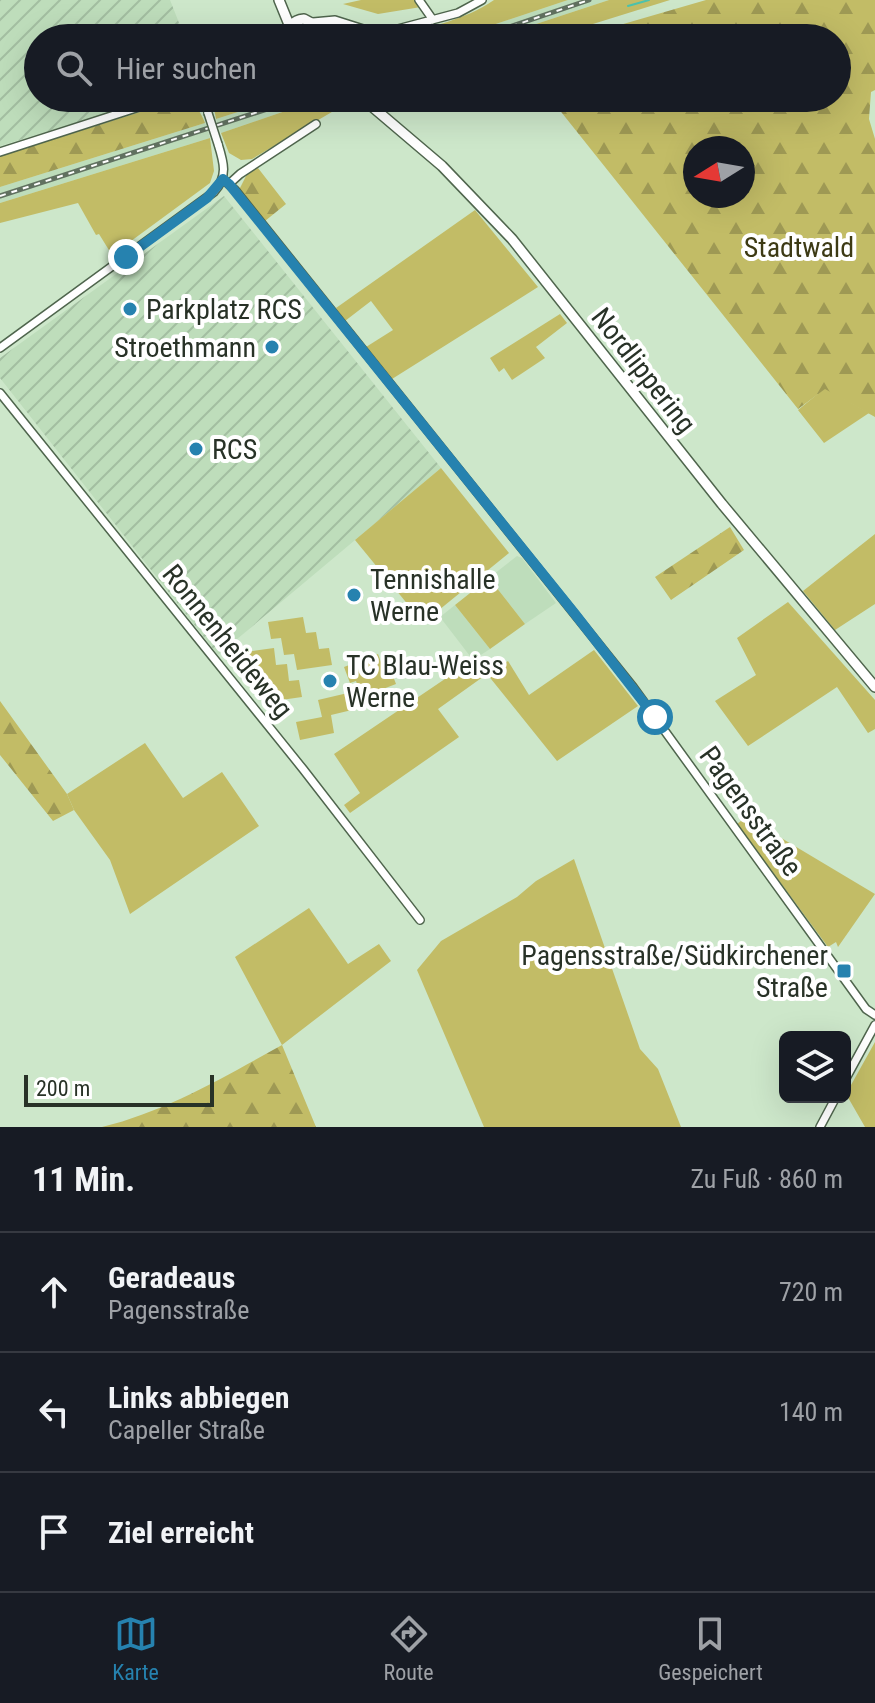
<!DOCTYPE html>
<html lang="de">
<head>
<meta charset="utf-8">
<style>
  :root { --surface:#171b24; --page:#20242c; --text:#f1f3f6; --muted:#9ea1a6; --line:#363941; --accent:#2682af }
  body { margin:0; font-family:"Roboto Condensed",sans-serif; background:var(--page); color:var(--text) }
  .controls { position:absolute; right:24px; bottom:24px; display:grid; overflow:hidden; border-radius:12px; box-shadow:0 8px 32px #0002 }
  .controls button { width:72px; height:72px; display:grid; place-items:center; padding:0; border:0; border-bottom:2px solid var(--line); background:var(--surface); color:var(--text); font:40px sans-serif }
  .compass { position:absolute; left:683px; top:136px; width:72px; height:72px; border-radius:50%; background:var(--surface); box-shadow:0 8px 32px #0002; rotate:259deg }
  .scale { position:absolute; left:24px; bottom:20px; width:190px; box-sizing:border-box; padding-left:8px; border:4px solid #283227; border-top:0; font-size:22px; line-height:28px; white-space:nowrap; color:#283227; -webkit-text-stroke:6px #fff; paint-order:stroke }
  .stop { position:absolute; width:24px; height:24px; margin:-18px; border:6px solid #2682af; border-radius:50%; background:#fff }
  .stop.end { background:#2682af; border-color:#fff; box-shadow:0 2px 8px #0008 }
  .list { margin:0; padding:0; list-style:none }
  h2 { display:flex; justify-content:space-between; align-items:center; height:104px; margin:0; padding:0 32px; font-size:34px }
  h2 small { font-size:26px; font-weight:400; color:var(--muted) }
  .list li { display:grid; grid-template-columns:52px 1fr auto; gap:24px; align-items:center; box-sizing:border-box; height:120px; padding:0 32px; border-top:2px solid var(--line) }
  .list b { display:block; font-size:30px; white-space:nowrap }
  .list p { margin:0; font-size:26px; white-space:nowrap; color:var(--muted) }
  .list em { font-size:26px; font-style:normal; color:var(--muted) }
  .icon { flex:none; width:44px; height:44px; fill:none; stroke:currentColor; stroke-width:2; stroke-linecap:round; stroke-linejoin:round }
  .map { position:relative; flex:none; width:875px; height:1127px; overflow:hidden }
  .search { position:absolute; background:var(--surface); box-shadow:0 8px 32px #0002; left:24px; right:24px; top:24px; height:88px; display:flex; align-items:center; gap:20px; box-sizing:border-box; padding:0 28px; border-radius:44px; color:var(--muted); font-size:30px }
  .sheet { height:464px; background:var(--surface) }
  nav { display:flex; justify-content:space-around; align-items:center; box-sizing:border-box; height:112px; border-top:2px solid var(--line); background:var(--surface); font-size:22px; color:var(--muted) }
  nav a { display:grid; justify-items:center; gap:4px }
  nav .on { color:var(--accent) }
  .map>svg:first-child { display:block }
  .built { fill:#beddbb }
  .industrial { fill:url(#industrial-furrows) }
  .green { fill:#c2bc66 }
  .forest { fill:url(#forest-firs); fill-rule:evenodd }
  .lines { fill:none; stroke-linecap:round; stroke-linejoin:round }
  .stream { stroke:#4bc2ad; stroke-width:2 }
  .minor-casing { stroke:#4f654d; stroke-width:10 }
  .major-casing { stroke:#4f654d; stroke-width:12 }
  .minor { stroke:#fff; stroke-width:7 }
  .major { stroke:#fff; stroke-width:9 }
  .rail-casing { stroke:#617160; stroke-width:5 }
  .rail { stroke:#fff; stroke-width:2; stroke-dasharray:6; stroke-linecap:butt }
  .minor-bridge-casing { stroke:#4f654d; stroke-width:10; stroke-linecap:butt }
  .minor-bridge { stroke:#fff; stroke-width:7 }
  .route { stroke:#2682af; stroke-width:10 }
  .poi-dot { fill:#2682af; stroke:#fff; stroke-width:3 }
  .labels { text-anchor:middle; stroke-width:8; stroke-linejoin:round; paint-order:stroke }
  .park-label { font-size:28px; fill:#3d3a14; stroke:#fff }
  .poi-label { font-size:28px; fill:#283227; stroke:#fff; text-anchor:start }
  .street-label { font-size:28px; fill:#283227; stroke:#fff }
</style>
</head>
<body>
<div class="map">
<svg width="875" height="1127" viewBox="0 0 875 1127">
  <defs>
    <pattern id="industrial-furrows" width="10" height="10" patternUnits="userSpaceOnUse" patternTransform="scale(2)"><rect width="10" height="10" fill="#beddbb"/><path d="M-1 1l2-2M0 10L10 0M9 11l2-2" fill="none" stroke="#a3bea1"/></pattern>
    <pattern id="forest-firs" width="22" height="20" patternUnits="userSpaceOnUse" patternTransform="scale(2)"><rect width="22" height="20" fill="#c2bc66"/><path d="M5 1l3.5 6h-7zM16 11l3.5 6h-7z" fill="#9e9954"/></pattern>
  </defs>
  <rect width="100%" height="100%" fill="#cde7ca"/>
  <path class="built" d="M 568,0 L 609,0 L 494,38 L 454,38 Z
    M 282,98 L 323,98 L 221,133 L 216,119 Z
    M 205,123 L 210,138 L 0,203 L 0,187 Z
    M 517,556 L 522,558 L 556,603 L 525,624 L 489,578 Z
    M 455,605 L 490,649 L 473,660 L 440,617 Z"/>
  <path class="industrial" d="M 0,0 L 170,0 L 185,38 L 38,38 L 38,98 L 156,98 L 0,146 Z
    M 224,196 L 441,468 L 218,655 L 0,378 L 0,358 Z"/>
  <path class="green" d="M 361,0 L 416,0 L 421,7 L 378,14 L 343,4 Z
    M 494,0 L 568,0 L 454,38 L 389,38 C 424,28 464,21 494,0 Z
    M 609,0 L 670,0 L 548,38 L 494,38 Z
    M 215,98 L 282,98 L 216,119 L 213,103 Z
    M 323,98 L 354,99 L 252,159 L 241,160 L 229,153 L 221,133 Z
    M 210,138 L 214,171 L 210,183 L 112,255 L 99,234 L 96,235 L 78,203 L 0,223 L 0,203 Z
    M 475,210 L 538,287 L 392,379 L 366,347 L 393,330 L 371,301 L 345,321 L 336,308 Z
    M 560,314 L 567,323 L 536,347 L 545,358 L 512,380 L 504,368 L 499,372 L 490,358 Z
    M 825,388 L 869,413 L 824,443 L 798,410 Z
    M 441,468 L 509,553 L 423,623 L 355,540 Z
    M 875,534 L 875,604 L 835,630 L 803,591 Z
    M 489,578 L 525,624 L 490,649 L 455,605 Z
    M 788,602 L 875,700 L 875,729 L 868,733 L 837,687 L 748,746 L 715,701 L 756,675 L 737,638 Z
    M 303,617 L 306,633 L 316,632 L 319,649 L 329,648 L 332,665 L 297,670 L 294,654 L 284,655 L 281,638 L 271,639 L 268,622 Z
    M 274,648 L 276,665 L 287,664 L 289,681 L 299,680 L 302,697 L 267,702 L 264,685 L 254,687 L 252,669 L 241,671 L 239,653 Z
    M 594,650 L 638,706 L 557,761 L 487,674 L 438,709 L 459,737 L 350,813 L 344,805 L 360,793 L 334,754 L 473,660 L 477,658 L 488,674 L 508,661 L 529,695 Z
    M 378,654 L 384,670 L 390,668 L 396,684 L 362,697 L 356,681 L 350,683 L 344,667 Z
    M 352,692 L 356,709 L 331,715 L 334,733 L 300,740 L 296,722 L 322,717 L 318,700 Z
    M 145,743 L 183,798 L 222,772 L 259,826 L 130,914 L 110,860 L 74,810 L 67,794 Z
    M 746,817 L 875,894 L 838,947 L 836,942 L 828,947 L 737,824 Z
    M 574,859 L 640,1049 L 658,1069 L 681,1127 L 484,1127 L 417,970 L 441,941 L 517,897 L 536,881 Z
    M 309,908 L 348,964 L 379,944 L 391,961 L 282,1045 L 235,957 Z
    M 875,1042 L 875,1127 L 865,1127 L 846,1094 Z"/>
  <path class="forest" d="M 706,0 L 875,0 L 875,90 L 871,92 L 869,119 L 875,139 L 875,417 L 825,389 L 798,409 L 550,98 L 837,98 L 837,38 L 575,38 ZM 695,148 L 743,148 L 743,196 L 695,196 Z
    M 175,101 C 192,101 199,107 205,123 L 0,187 L 0,156 Z
    M 258,168 L 286,204 L 265,221 L 239,190 L 249,170 Z
    M 730,527 L 744,550 L 671,600 L 655,577 Z
    M 0,701 L 67,794 L 74,810 L 53,821 L 0,755 Z
    M 282,1045 L 316,1127 L 102,1127 C 167,1111 224,1077 282,1045 Z"/>
  <g class="lines">
    <path class="stream" d="M 628,6 L 649,0"/>
    <defs>
      <path id="minor" d="M 419,0 L 433,20
        M 313,22 L 335,20 L 379,34 L 458,13 L 482,0
        M 319,32 L 329,26 L 343,25
        M 207,98 L 208,113
        M 0,152 L 167,98
        M 223,179 L 235,190 L 633,687 L 866,1009 L 875,1015
        M 229,184 L 240,174 L 316,124
        M 0,348 L 214,192 C 228,176 224,163 218,144
        M 0,393 L 303,769 L 420,920
        M 845,1080 L 875,1025
        M 820,1127 L 836,1097"/>
      <path id="major" d="M 279,0 L 290,27
        M 288,38 C 287,27 293,20 304,19 L 317,26 L 319,38
        M 362,98 L 442,166 L 512,239 L 722,504 L 875,687"/>
    </defs>
    <use href="#minor" class="minor-casing"/>
    <use href="#major" class="major-casing"/>
    <use href="#minor" class="minor"/>
    <use href="#major" class="major"/>
    <defs>
      <path id="rail" d="M 477,38 L 589,0
        M 0,196 L 301,98"/>
    </defs>
    <use href="#rail" class="rail-casing"/>
    <use href="#rail" class="rail"/>
    <defs>
      <path id="minor-bridge" d="M 208,113 L 218,144"/>
    </defs>
    <use href="#minor-bridge" class="minor-bridge-casing"/>
    <use href="#minor-bridge" class="minor-bridge"/>
  </g>
  <g class="lines">
    <path class="route" d="M 126,257 L 207,198 L 223,179 L 229,184 L 575,614 L 655,717"/>
  </g>
  <g class="poi-dot">
    <circle cx="130" cy="309" r="8"/>
    <circle cx="272" cy="347" r="8"/>
    <circle cx="196" cy="449" r="8"/>
    <circle cx="354" cy="595" r="8"/>
    <circle cx="330" cy="681" r="8"/>
    <rect x="836" y="963" width="16" height="16" rx="4"/>
  </g>
  <g class="labels">
    <g class="park-label">
      <text x="799" y="257">Stadtwald</text>
    </g>
    <g class="poi-label">
      <text x="146" y="319">Parkplatz RCS</text>
      <text x="256" y="357" text-anchor="end">Stroethmann</text>
      <text x="212" y="459">RCS</text>
      <text x="370" y="589">Tennishalle<tspan x="370" dy="32">Werne</tspan></text>
      <text x="346" y="675">TC Blau-Weiss<tspan x="346" dy="32">Werne</tspan></text>
      <text x="828" y="965" text-anchor="end">Pagensstraße/Südkirchener<tspan x="828" dy="32">Straße</tspan></text>
    </g>
    <g class="street-label">
      <text transform="translate(644 370) rotate(52)" y="10">Nordlippering</text>
      <text transform="translate(228 641) rotate(51)" y="10">Ronnenheideweg</text>
      <text transform="translate(751 811) rotate(54)" y="10">Pagensstraße</text>
    </g>
  </g>
</svg>
<div class="controls">
<button><svg class="icon" aria-label="layers" viewBox="0 0 24 24"><path d="M12 4l9 5-9 5-9-5zM3 14l9 5 9-5"/></svg></button>
</div>
<svg class="compass" viewBox="-18 -18 36 36"><path d="M0-13l5 13h-10z" fill="#e53935"/><path d="M0 13l5-13h-10z" fill="#9ea1a6"/></svg>
<div class="scale">200 m</div>
<div class="stop" style="left:655px;top:717px"></div>
<div class="stop end" style="left:126px;top:257px"></div>
<div class="search"><svg class="icon" aria-label="search" viewBox="0 0 24 24"><circle cx="10" cy="10" r="6"/><path d="M15 15l6 6"/></svg>Hier suchen</div>
</div>
<section class="sheet">
<h2>11 Min.<small>Zu Fuß · 860 m</small></h2>
<ul class="list">
<li><svg class="icon" aria-label="ahead" viewBox="0 0 24 24"><path d="M12 20V5M6 11l6-6 6 6"/></svg><div><b>Geradeaus</b><p>Pagensstraße</p></div><em>720 m</em></li>
<li><svg class="icon" aria-label="left" viewBox="0 0 24 24"><path d="M17 20v-9H6M10 6l-5 5 5 5"/></svg><div><b>Links abbiegen</b><p>Capeller Straße</p></div><em>140 m</em></li>
<li><svg class="icon" aria-label="arrive" viewBox="0 0 24 24"><path d="M6 21V4h12l-3 4 3 4H6"/></svg><div><b>Ziel erreicht</b></div></li>
</ul>
</section>
<nav>
<a class="on"><svg class="icon" aria-label="map" viewBox="0 0 24 24"><path d="M3 6l6-2 6 2 6-2v14l-6 2-6-2-6 2zM9 4v14M15 6v14"/></svg>Karte</a>
<a><svg class="icon" aria-label="directions" viewBox="0 0 24 24"><path d="M12 3l9 9-9 9-9-9zM9 14v-3h6M13 9l2 2-2 2"/></svg>Route</a>
<a><svg class="icon" aria-label="saved" viewBox="0 0 24 24"><path d="M7 4h10v16l-5-4-5 4z"/></svg>Gespeichert</a>
</nav>
</body>
</html>
